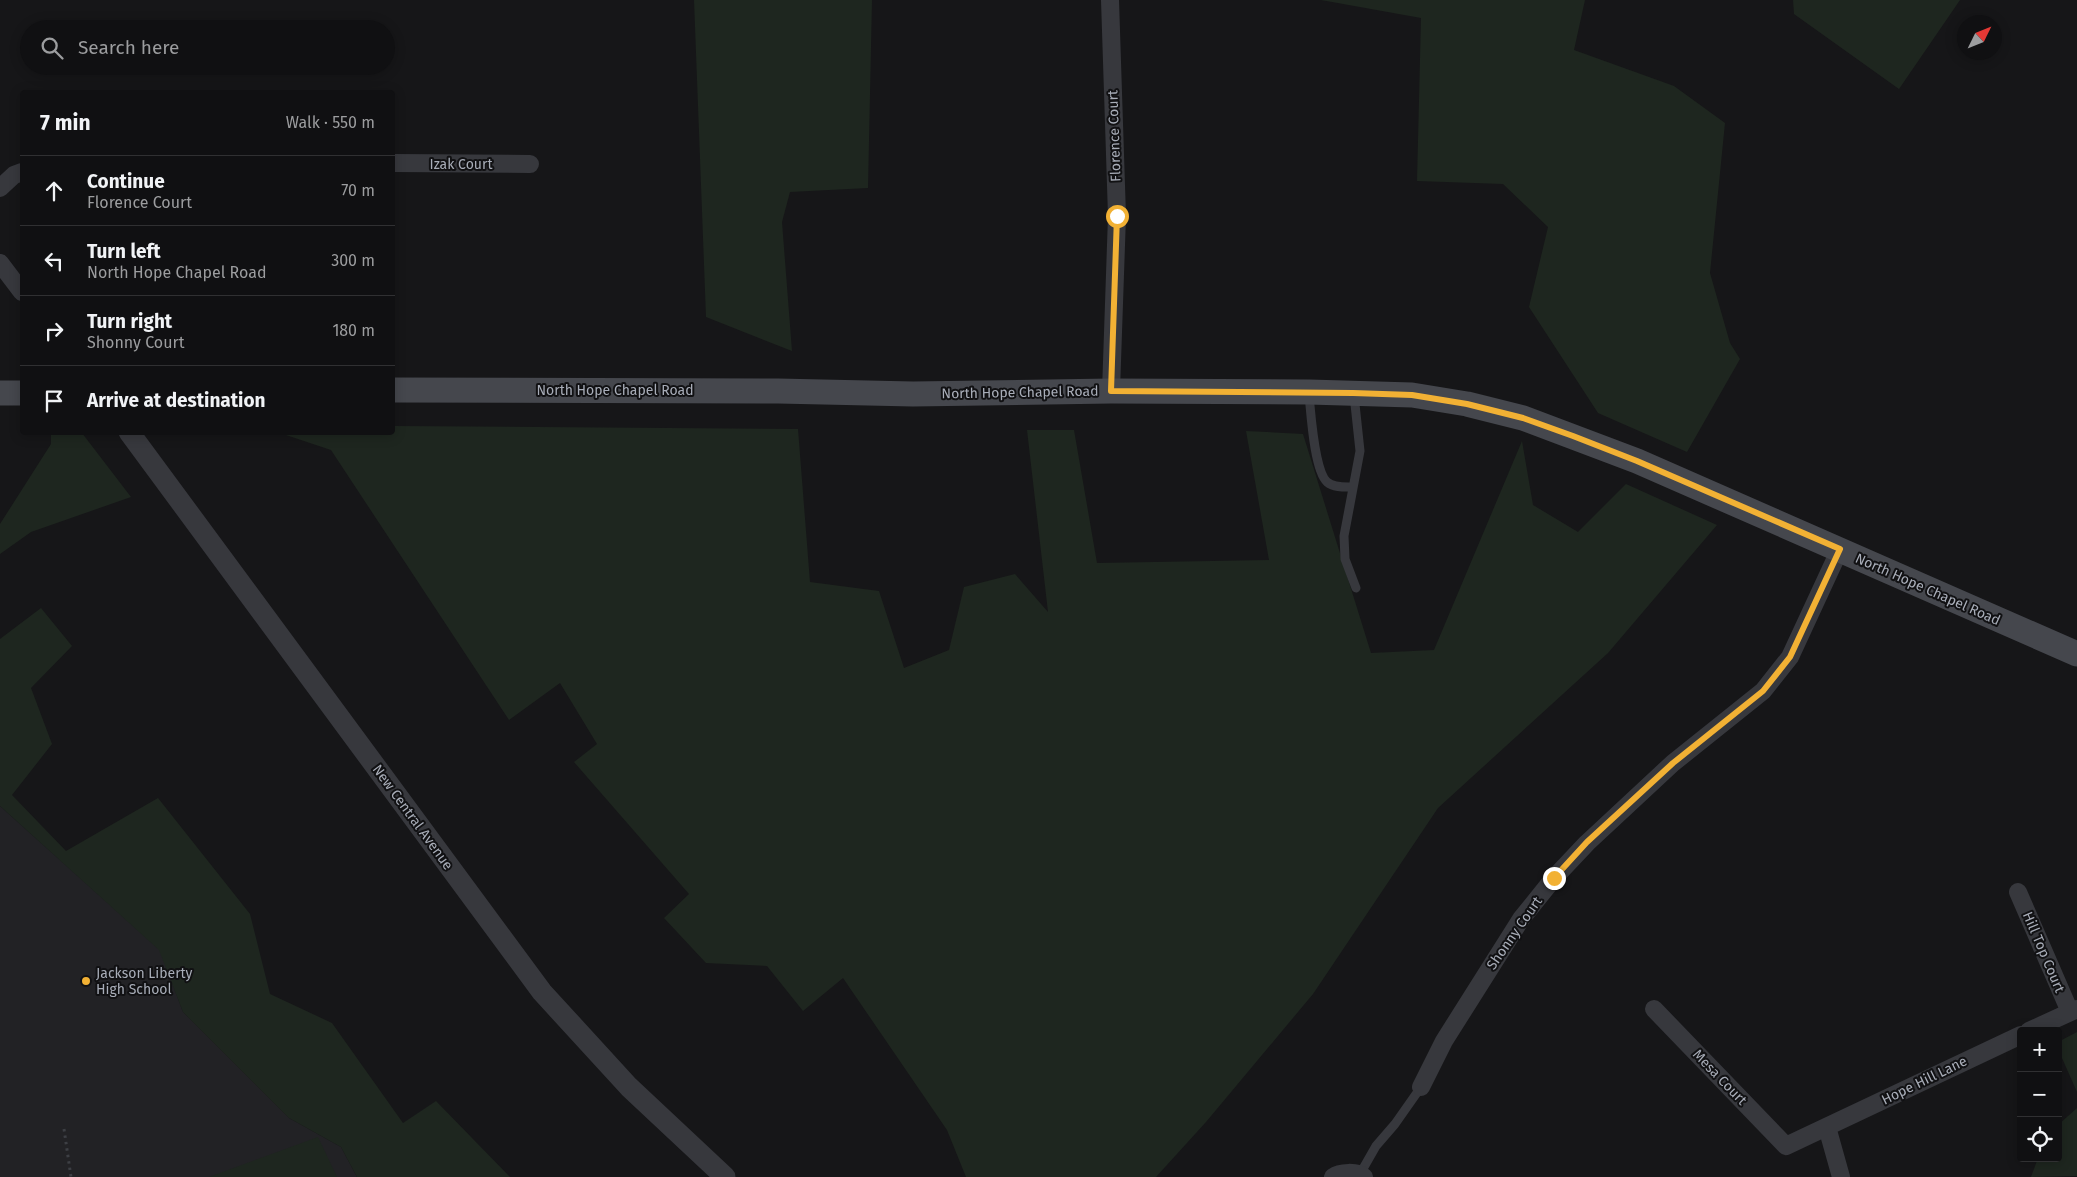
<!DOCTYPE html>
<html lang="en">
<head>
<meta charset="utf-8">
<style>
  :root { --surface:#101012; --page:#19191b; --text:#f1f3f6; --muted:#9c9d9f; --line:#303032 }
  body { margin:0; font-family:"Fira Sans",sans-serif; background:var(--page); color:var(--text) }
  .controls { position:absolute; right:15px; bottom:15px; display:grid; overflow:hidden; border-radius:5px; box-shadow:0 2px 12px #0003 }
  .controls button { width:45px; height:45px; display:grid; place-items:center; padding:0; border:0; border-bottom:1px solid var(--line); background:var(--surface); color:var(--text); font:25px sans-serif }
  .compass { position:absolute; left:1957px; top:15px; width:45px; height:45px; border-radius:50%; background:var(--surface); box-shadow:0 2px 12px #0003; rotate:47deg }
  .stop { position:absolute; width:15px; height:15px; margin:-11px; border:4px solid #f2b134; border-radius:50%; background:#fff }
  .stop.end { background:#f2b134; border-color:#fff; box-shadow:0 1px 5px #0008 }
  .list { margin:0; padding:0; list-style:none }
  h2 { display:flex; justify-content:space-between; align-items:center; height:65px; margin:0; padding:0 20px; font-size:21px }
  h2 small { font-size:16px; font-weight:400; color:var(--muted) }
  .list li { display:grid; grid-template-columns:32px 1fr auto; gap:15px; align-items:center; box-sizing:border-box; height:70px; padding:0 20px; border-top:1px solid var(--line) }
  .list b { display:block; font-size:19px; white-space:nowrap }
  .list p { margin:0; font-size:16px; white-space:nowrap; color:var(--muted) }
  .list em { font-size:16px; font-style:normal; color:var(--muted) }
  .icon { flex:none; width:28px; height:28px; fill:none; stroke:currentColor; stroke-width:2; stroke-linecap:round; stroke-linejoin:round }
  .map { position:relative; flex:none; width:2077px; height:1177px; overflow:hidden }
  .search { position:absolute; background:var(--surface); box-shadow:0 2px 12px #0003; left:20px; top:20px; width:375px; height:55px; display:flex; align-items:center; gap:12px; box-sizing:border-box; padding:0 18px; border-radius:28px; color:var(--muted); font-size:19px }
  .panel { position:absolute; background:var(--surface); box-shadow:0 2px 12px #0003; left:20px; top:90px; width:375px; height:345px; border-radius:5px }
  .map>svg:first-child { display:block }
  .built { fill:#222225 }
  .green { fill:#1e261f }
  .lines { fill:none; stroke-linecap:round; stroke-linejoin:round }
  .path { stroke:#3d3f44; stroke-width:3; stroke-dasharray:2.5 4; stroke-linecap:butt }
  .service { stroke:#37383d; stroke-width:9 }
  .minor { stroke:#37383d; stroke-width:18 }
  .tertiary { stroke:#37383d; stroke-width:21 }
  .secondary { stroke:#45474d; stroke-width:25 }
  .route { stroke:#f2b134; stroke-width:6 }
  .poi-dot { fill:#f2b134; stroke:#111113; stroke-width:2 }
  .labels { text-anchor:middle; stroke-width:4; stroke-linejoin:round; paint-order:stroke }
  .street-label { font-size:14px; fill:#a8adb8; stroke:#111113 }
  .poi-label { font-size:14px; fill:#a8adb8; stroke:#111113; text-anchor:start }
</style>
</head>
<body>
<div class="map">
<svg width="2077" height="1177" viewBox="0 0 2077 1177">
  <rect width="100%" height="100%" fill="#161618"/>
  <path class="built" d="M 0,806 L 160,950 L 183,1012 L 289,1118 L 341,1147 L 357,1177 L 0,1177 Z"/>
  <path class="green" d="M 694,0 L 872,0 L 868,188 L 790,192 L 782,222 L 792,351 L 706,317 Z
    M 1321,0 L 1585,0 L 1574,50 L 1674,86 L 1725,123 L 1710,273 L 1730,343 L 1740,359 L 1687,452 L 1598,413 L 1529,307 L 1548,227 L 1503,184 L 1417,181 L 1421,18 Z
    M 1793,0 L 1960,0 L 1899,89 L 1794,14 Z
    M 393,426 L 798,429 L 810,582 L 879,591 L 904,668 L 949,650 L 964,587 L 1015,574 L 1048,612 L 1027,430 L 1074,430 L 1097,563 L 1269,560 L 1246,431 L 1303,434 L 1371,653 L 1434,650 L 1522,441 L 1533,505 L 1578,532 L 1626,484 L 1717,525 L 1608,653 L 1438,808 L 1313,994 L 1206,1122 L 1156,1177 L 966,1177 L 947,1130 L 843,978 L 803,1011 L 767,966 L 706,963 L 664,918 L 689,894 L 574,762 L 597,744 L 560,683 L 509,720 L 331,450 L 280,433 L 392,432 Z
    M 51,433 L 82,433 L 131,497 L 31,532 L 0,554 L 0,524 L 51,444 Z
    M 41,608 L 72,646 L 31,688 L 52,744 L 12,795 L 66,851 L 158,798 L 250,914 L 270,994 L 332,1023 L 403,1123 L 436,1101 L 510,1177 L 357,1177 L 341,1147 L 289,1118 L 183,1012 L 159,950 L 0,806 L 0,639 Z
    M 2077,1032 L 2077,1092 L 2058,1049 L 2058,1042 Z
    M 2077,1108 L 2077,1176 L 2031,1177 L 2038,1158 L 2058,1158 L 2058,1125 Z
    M 318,1137 L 337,1177 L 209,1177 Z"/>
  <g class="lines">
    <path class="path" d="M 64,1129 L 71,1177"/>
    <path class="service" d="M 1309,395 C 1311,413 1314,470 1327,482 C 1334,488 1345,487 1353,487
      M 1354,395 L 1360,451 L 1344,536 L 1345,559 L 1356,588
      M 1360,1174 L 1376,1146 L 1395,1124 L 1421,1087"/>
    <path class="minor" d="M 1110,0 L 1117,216 L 1111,391
      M 392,163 L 530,164
      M 0,188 L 14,175 L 22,172
      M 0,263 L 22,292
      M 2018,892 L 2070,1012
      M 1654,1009 L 1786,1146 L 2021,1035
      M 2029,1031 L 2077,1009
      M 1421,1087 L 1444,1041 L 1521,919 L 1554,878 L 1587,843 L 1673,763 L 1763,691 L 1790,657 L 1840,549
      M 1827,1127 L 1841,1177
      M 1333,1177 C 1340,1172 1357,1171 1364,1177"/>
    <path class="tertiary" d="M 129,432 L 542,992 L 629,1087 L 725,1177"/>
    <path class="secondary" d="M 392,390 L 778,391 L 913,394 L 1111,391 L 1309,392 L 1412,395 L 1467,404 L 1523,418 L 1637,461 L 2077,654
      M 0,393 L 22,393"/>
  </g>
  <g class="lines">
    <path class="route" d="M 1117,216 L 1111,391 L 1353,393 L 1412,395 L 1467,404 L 1523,418 L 1573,436 L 1637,461 L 1840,549 L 1790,657 L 1763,691 L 1673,763 L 1587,842 L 1554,878"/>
  </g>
  <circle class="poi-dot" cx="86" cy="981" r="5"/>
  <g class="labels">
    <g class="street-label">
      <text transform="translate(1114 136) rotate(-92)" y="5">Florence Court</text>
      <text x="461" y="169">Izak Court</text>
      <text x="615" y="395">North Hope Chapel Road</text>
      <text transform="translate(1020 392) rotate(-1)" y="5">North Hope Chapel Road</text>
      <text transform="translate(1928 589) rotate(24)" y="5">North Hope Chapel Road</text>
      <text transform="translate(413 817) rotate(54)" y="5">New Central Avenue</text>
      <text transform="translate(1514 933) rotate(-55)" y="5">Shonny Court</text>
      <text transform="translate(2044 952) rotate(67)" y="5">Hill Top Court</text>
      <text transform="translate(1720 1077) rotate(46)" y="5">Mesa Court</text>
      <text transform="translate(1924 1080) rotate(-26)" y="5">Hope Hill Lane</text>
    </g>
    <g class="poi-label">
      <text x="96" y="978">Jackson Liberty<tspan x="96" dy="16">High School</tspan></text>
    </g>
  </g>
</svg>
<div class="controls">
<button>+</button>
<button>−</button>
<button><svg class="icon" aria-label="locate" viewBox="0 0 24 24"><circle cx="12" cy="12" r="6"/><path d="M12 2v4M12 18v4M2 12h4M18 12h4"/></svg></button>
</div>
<svg class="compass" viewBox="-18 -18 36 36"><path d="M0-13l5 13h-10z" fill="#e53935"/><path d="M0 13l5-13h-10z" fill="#9c9d9f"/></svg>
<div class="stop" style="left:1117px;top:216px"></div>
<div class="stop end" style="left:1554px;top:878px"></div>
<div class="search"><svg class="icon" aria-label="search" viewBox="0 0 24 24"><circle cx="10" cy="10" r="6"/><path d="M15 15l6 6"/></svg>Search here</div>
<section class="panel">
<h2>7 min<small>Walk · 550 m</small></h2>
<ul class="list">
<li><svg class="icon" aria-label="ahead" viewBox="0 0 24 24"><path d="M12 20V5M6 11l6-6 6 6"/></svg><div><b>Continue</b><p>Florence Court</p></div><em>70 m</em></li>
<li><svg class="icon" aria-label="left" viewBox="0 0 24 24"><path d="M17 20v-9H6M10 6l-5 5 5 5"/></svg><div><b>Turn left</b><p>North Hope Chapel Road</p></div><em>300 m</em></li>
<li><svg class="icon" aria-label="right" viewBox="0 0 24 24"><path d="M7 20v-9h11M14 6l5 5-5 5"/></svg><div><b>Turn right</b><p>Shonny Court</p></div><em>180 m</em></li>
<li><svg class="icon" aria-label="arrive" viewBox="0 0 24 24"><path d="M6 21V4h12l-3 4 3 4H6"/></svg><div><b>Arrive at destination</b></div></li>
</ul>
</section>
</div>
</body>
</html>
